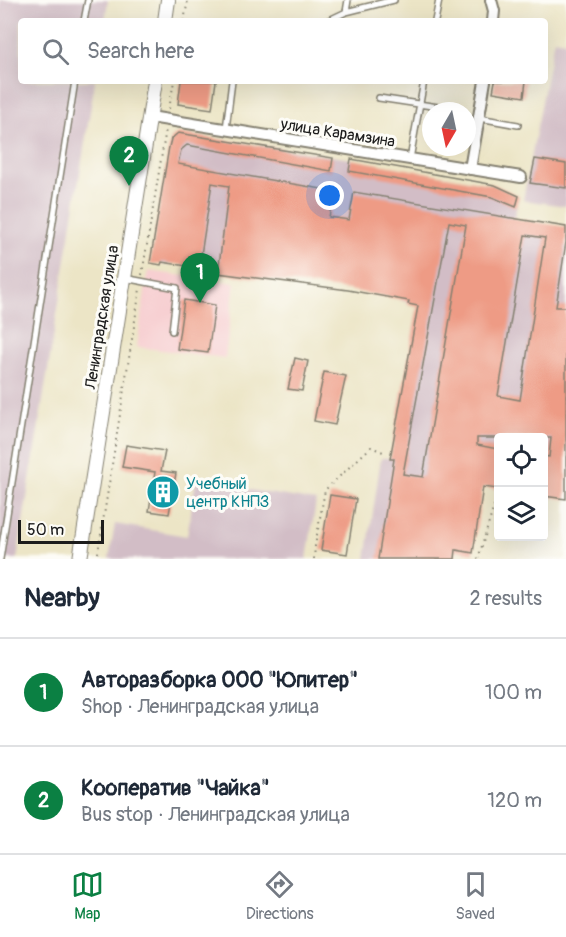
<!DOCTYPE html>
<html lang="en">
<head>
<meta charset="utf-8">
<style>
  :root { --surface:#fff; --page:#f6f6f7; --text:#1f2937; --muted:#747a83; --line:#e0e1e3; --accent:#0b8043 }
  body { margin:0; font-family:Pangolin,sans-serif; background:var(--page); color:var(--text) }
  .controls { position:absolute; right:18px; bottom:18px; display:grid; overflow:hidden; border-radius:6px; box-shadow:0 6px 24px #0002 }
  .controls button { width:54px; height:54px; display:grid; place-items:center; padding:0; border:0; border-bottom:2px solid var(--line); background:var(--surface); color:var(--text); font:30px sans-serif }
  .compass { position:absolute; left:422px; top:102px; width:54px; height:54px; border-radius:50%; background:var(--surface); box-shadow:0 6px 24px #0002; rotate:189deg }
  .scale { position:absolute; left:18px; bottom:15px; width:86px; box-sizing:border-box; padding-left:6px; border:3px solid #1c1c1c; border-top:0; font-size:16px; line-height:21px; white-space:nowrap; color:#1c1c1c; -webkit-text-stroke:4px #fdfcf7; paint-order:stroke }
  .you { position:absolute; left:330px; top:196px; width:21px; height:21px; margin:-15px; border:4px solid #fff; border-radius:50%; background:#1a73e8; box-shadow:0 0 0 9px #1a73e833 }
  .badge { display:grid; place-items:center; width:39px; height:39px; border-radius:50%; background:var(--accent); color:#fff; font-size:20px; font-weight:700 }
  .pin { position:absolute; translate:-50% -50px; filter:drop-shadow(0 2px 3px #0008) }
  .pin::after { content:''; position:absolute; top:32px; width:21px; height:18px; background:inherit; clip-path:polygon(0 0,100% 0,50% 100%) }
  .list { margin:0; padding:0; list-style:none }
  h2 { display:flex; justify-content:space-between; align-items:center; height:78px; margin:0; padding:0 24px; font-size:26px }
  h2 small { font-size:20px; font-weight:400; color:var(--muted) }
  .list li { display:grid; grid-template-columns:39px 1fr auto; gap:18px; align-items:center; box-sizing:border-box; height:108px; padding:0 24px; border-top:2px solid var(--line) }
  .list b { display:block; font-size:22px; white-space:nowrap }
  .list p { margin:0; font-size:20px; white-space:nowrap; color:var(--muted) }
  .list em { font-size:20px; font-style:normal; color:var(--muted) }
  .icon { flex:none; width:33px; height:33px; fill:none; stroke:currentColor; stroke-width:2; stroke-linecap:round; stroke-linejoin:round }
  .map { position:relative; flex:none; width:566px; height:559px; overflow:hidden }
  .search { position:absolute; background:var(--surface); box-shadow:0 6px 24px #0002; left:18px; right:18px; top:18px; height:66px; display:flex; align-items:center; gap:15px; box-sizing:border-box; padding:0 21px; border-radius:6px; color:var(--muted); font-size:22px }
  .sheet { height:294px; background:var(--surface) }
  nav { display:flex; justify-content:space-around; align-items:center; box-sizing:border-box; height:84px; border-top:2px solid var(--line); background:var(--surface); font-size:16px; color:var(--muted) }
  nav a { display:grid; justify-items:center; gap:3px }
  nav .on { color:var(--accent) }
  .map>svg:first-child { display:block }
  .built { fill:#f7cfd1 }
  .industrial { fill:#d2bdc6 }
  .building { fill:#ee9b85; fill-rule:evenodd }
  .lines { fill:none; stroke-linecap:round; stroke-linejoin:round }
  .lane-casing { stroke:#848071; stroke-width:8 }
  .street-casing { stroke:#848071; stroke-width:14 }
  .secondary-casing { stroke:#848071; stroke-width:16 }
  .path { stroke:#848071; stroke-width:2; stroke-dasharray:1.5 4.5; stroke-linecap:butt }
  .lane { stroke:#fff; stroke-width:5 }
  .street { stroke:#fff; stroke-width:10 }
  .secondary { stroke:#fff; stroke-width:14 }
  .labels { text-anchor:middle; stroke-width:6; stroke-linejoin:round; paint-order:stroke }
  .street-label { font-size:16px; fill:#1c1c1c; stroke:#fdfcf7 }
  .culture-label { font-size:16px; fill:#0d838f; stroke:#fdfcf7; text-anchor:start }
</style>
</head>
<body>
<div class="map">
<svg width="566" height="559" viewBox="0 0 566 559">
  <rect width="100%" height="100%" fill="#fdfcf7"/>
  <filter id="ink" filterUnits="userSpaceOnUse"><feTurbulence type="fractalNoise" baseFrequency=".0167" numOctaves="2"/><feDisplacementMap in="SourceGraphic" scale="12" xChannelSelector="R" yChannelSelector="G"/><feConvolveMatrix kernelMatrix="1 2 1 2 8 2 1 2 1" color-interpolation-filters="sRGB"/></filter>
  <filter id="wash" filterUnits="userSpaceOnUse"><feTurbulence type="fractalNoise" baseFrequency=".008" numOctaves="4" result="noise"/><feDisplacementMap in="SourceGraphic" scale="24" xChannelSelector="R" yChannelSelector="G"/><feGaussianBlur stdDeviation="1.35" result="paint"/><feColorMatrix in="noise" values="0 0 0 0 0 0 0 0 0 0 0 0 0 0 0 0 0 1.4 0 .05"/><feComposite in="paint" operator="in"/></filter>
  <g filter="url(#wash)">
    <rect width="100%" height="100%" fill="#ece5c6"/>
    <path class="built" d="M 148,271 L 235,283 L 225,358 L 137,347 Z"/>
    <path class="industrial" d="M 0,0 L 108,0 L 105,21 L 21,21 L 21,81 L 95,81 L 17,559 L 0,559 Z
      M 554,39 L 566,41 L 566,206 L 523,200 Z
      M 178,133 L 351,159 L 495,185 L 519,196 L 514,219 L 566,227 L 566,499 L 544,496 L 544,437 L 498,437 L 498,489 L 472,485 L 466,474 L 455,559 L 366,559 L 381,458 L 390,458 L 418,306 L 395,298 L 332,287 L 218,273 L 177,264 L 161,265 L 150,263 L 169,147 L 171,139 Z
      M 196,481 L 316,501 L 307,559 L 109,559 L 115,524 L 187,536 Z"/>
    <g id="blocks">
      <path class="building" d="M 181,81 L 216,81 L 212,109 L 178,104 Z
        M 495,81 L 526,81 L 524,97 L 493,92 Z
        M 178,133 L 333,158 L 331,171 L 187,145 L 181,150 L 178,164 L 334,191 L 329,217 L 349,220 L 354,192 L 566,227 L 566,242 L 556,307 L 566,307 L 566,499 L 543,496 L 543,456 L 549,457 L 551,438 L 477,438 L 477,445 L 498,449 L 498,489 L 483,487 L 473,553 L 456,550 L 455,559 L 378,559 L 394,459 L 390,459 L 418,306 L 408,304 L 409,301 L 348,290 L 218,273 L 229,186 L 212,183 L 199,268 L 162,262 L 161,265 L 150,263 L 169,147 L 171,139 ZM 449,222 L 466,225 L 423,477 L 403,474 ZM 525,235 L 545,238 L 520,400 L 498,396 Z
        M 351,159 L 495,185 L 519,196 L 516,207 L 492,197 L 349,171 Z
        M 535,159 L 566,164 L 566,188 L 530,183 Z
        M 184,300 L 215,305 L 208,353 L 177,349 Z
        M 295,358 L 308,361 L 302,391 L 288,389 Z
        M 324,372 L 346,376 L 335,425 L 314,421 Z
        M 126,445 L 165,451 L 161,471 L 176,473 L 169,514 L 149,511 L 155,472 L 122,467 Z
        M 330,495 L 356,499 L 347,554 L 321,550 Z"/>
    </g>
  </g>
  <g filter="url(#ink)">
    <use href="#blocks" fill-opacity="0" stroke="#848071" stroke-width="1.5"/>
    <g class="lines">
      <defs>
        <path id="lane" d="M 346,12 L 348,0
          M 84,21 L 88,0
          M 327,21 L 346,12 L 394,0
          M 435,21 L 439,0
          M 379,98 L 458,110
          M 479,118 L 518,125
          M 226,129 L 232,81
          M 410,159 L 424,81
          M 124,278 L 177,288 L 172,331
          M 0,559 L 75,81"/>
        <path id="street" d="M 491,0 L 494,11 L 493,21
          M 150,117 L 521,177
          M 470,169 L 485,81"/>
        <path id="secondary" d="M 165,21 L 168,0
          M 80,559 L 155,81"/>
      </defs>
      <use href="#lane" class="lane-casing"/>
      <use href="#street" class="street-casing"/>
      <use href="#secondary" class="secondary-casing"/>
      <path class="path" d="M 184,21 L 188,0
        M 169,109 L 174,81
        M 142,275 L 166,129
        M 97,559 L 140,289
        M 314,559 L 315,546 L 325,490 L 371,447 L 383,452
        M 478,559 L 495,503"/>
      <use href="#lane" class="lane"/>
      <use href="#street" class="street"/>
      <use href="#secondary" class="secondary"/>
    </g>
  </g>
  <defs>
    <symbol id="building-disc" viewBox="-11 -11 22 22"><circle r="9.5" fill="#0f9aa8" stroke="#fdfcf7"/><path d="M-4-6H4V6H1V3H-1V6H-4ZM-2.5-4.3h1.7v1.8h-1.7ZM.8-4.3h1.7v1.8H.8ZM-2.5-1h1.7V.8h-1.7ZM.8-1h1.7V.8H.8Z" fill="#fff"/></symbol>
  </defs>
  <g fill-rule="evenodd">
    <use href="#building-disc" x="144" y="473" width="38" height="38"/>
  </g>
  <g class="labels">
    <g class="street-label">
      <text transform="translate(338 132) rotate(9)" y="6">улица Карамзина</text>
      <text transform="translate(101 317) rotate(-81)" y="6">Ленинградская улица</text>
    </g>
    <g class="culture-label">
      <text x="186" y="489">Учебный<tspan x="186" dy="18">центр КНПЗ</tspan></text>
    </g>
  </g>
</svg>
<div class="controls">
<button><svg class="icon" aria-label="locate" viewBox="0 0 24 24"><circle cx="12" cy="12" r="6"/><path d="M12 2v4M12 18v4M2 12h4M18 12h4"/></svg></button>
<button><svg class="icon" aria-label="layers" viewBox="0 0 24 24"><path d="M12 4l9 5-9 5-9-5zM3 14l9 5 9-5"/></svg></button>
</div>
<svg class="compass" viewBox="-18 -18 36 36"><path d="M0-13l5 13h-10z" fill="#e53935"/><path d="M0 13l5-13h-10z" fill="#747a83"/></svg>
<div class="scale">50 m</div>
<div class="you"></div>
<div class="pin badge" style="left:200px;top:303px">1</div>
<div class="pin badge" style="left:129px;top:186px">2</div>
<div class="search"><svg class="icon" aria-label="search" viewBox="0 0 24 24"><circle cx="10" cy="10" r="6"/><path d="M15 15l6 6"/></svg>Search here</div>
</div>
<section class="sheet">
<h2>Nearby<small>2 results</small></h2>
<ul class="list">
<li><span class="badge">1</span><div><b>Авторазборка ООО &quot;Юпитер&quot;</b><p>Shop · Ленинградская улица</p></div><em>100 m</em></li>
<li><span class="badge">2</span><div><b>Кооператив &quot;Чайка&quot;</b><p>Bus stop · Ленинградская улица</p></div><em>120 m</em></li>
</ul>
</section>
<nav>
<a class="on"><svg class="icon" aria-label="map" viewBox="0 0 24 24"><path d="M3 6l6-2 6 2 6-2v14l-6 2-6-2-6 2zM9 4v14M15 6v14"/></svg>Map</a>
<a><svg class="icon" aria-label="directions" viewBox="0 0 24 24"><path d="M12 3l9 9-9 9-9-9zM9 14v-3h6M13 9l2 2-2 2"/></svg>Directions</a>
<a><svg class="icon" aria-label="saved" viewBox="0 0 24 24"><path d="M7 4h10v16l-5-4-5 4z"/></svg>Saved</a>
</nav>
</body>
</html>
